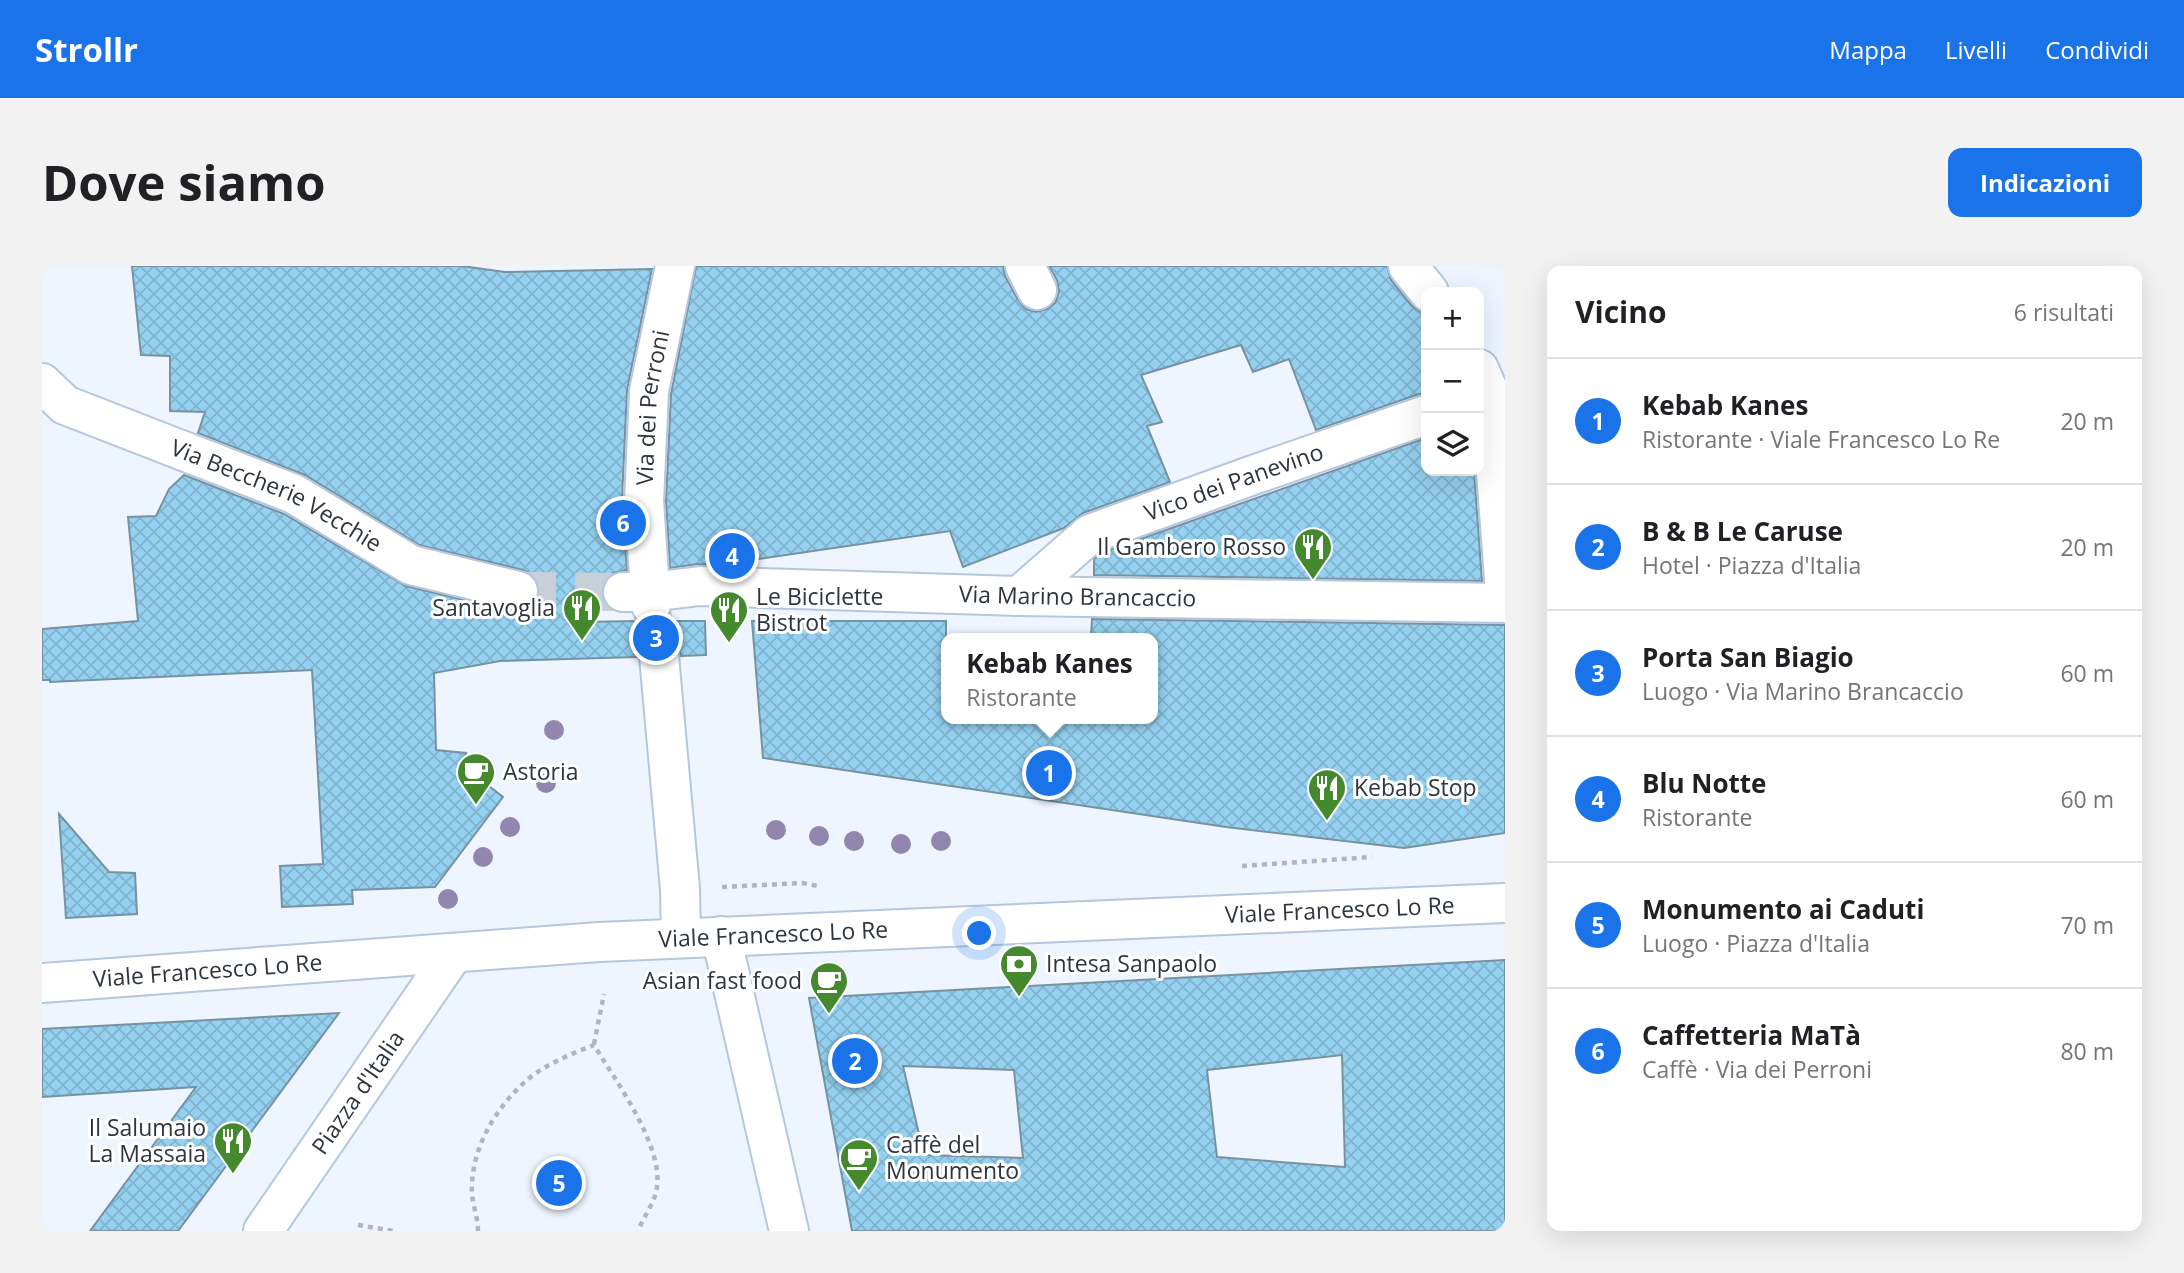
<!DOCTYPE html>
<html lang="it">
<head>
<meta charset="utf-8">
<style>
  :root { --surface:#fff; --page:#f2f2f2; --text:#202124; --muted:#757577; --line:#e0e0e0; --accent:#1a73e8 }
  body { margin:0; font-family:"Open Sans",sans-serif; background:var(--page); color:var(--text) }
  .controls { position:absolute; right:21px; top:21px; display:grid; overflow:hidden; border-radius:14px; box-shadow:0 7px 28px #0002 }
  .controls button { width:63px; height:63px; display:grid; place-items:center; padding:0; border:0; border-bottom:2px solid var(--line); background:var(--surface); color:var(--text); font:35px sans-serif }
  .you { position:absolute; left:938px; top:668px; width:24px; height:24px; margin:-18px; border:5px solid #fff; border-radius:50%; background:#1a73e8; box-shadow:0 0 0 10px #1a73e833 }
  .badge { display:grid; place-items:center; width:46px; height:46px; border-radius:50%; background:var(--accent); color:#fff; font-size:23px; font-weight:700 }
  .pin { position:absolute; translate:-50% -50%; border:4px solid #fff; box-shadow:0 2px 7px #0006 }
  .popup { position:absolute; left:899px; top:367px; width:217px; height:91px; box-sizing:border-box; display:grid; place-content:center; border-radius:14px; background:var(--surface); filter:drop-shadow(0 2px 5px #0005); font-size:23px; white-space:nowrap; color:var(--muted) }
  .popup b { font-size:26px; color:var(--text) }
  .popup::after { content:''; position:absolute; left:50%; top:100%; margin-left:-14px; border:14px solid transparent; border-top-color:var(--surface) }
  .list { margin:0; padding:0; list-style:none }
  h2 { display:flex; justify-content:space-between; align-items:center; height:91px; margin:0; padding:0 28px; font-size:30px }
  h2 small { font-size:23px; font-weight:400; color:var(--muted) }
  .list li { display:grid; grid-template-columns:46px 1fr auto; gap:21px; align-items:center; box-sizing:border-box; height:126px; padding:0 28px; border-top:2px solid var(--line) }
  .list b { display:block; font-size:26px; white-space:nowrap }
  .list p { margin:0; font-size:23px; white-space:nowrap; color:var(--muted) }
  .list em { font-size:23px; font-style:normal; color:var(--muted) }
  .icon { flex:none; width:38px; height:38px; fill:none; stroke:currentColor; stroke-width:2; stroke-linecap:round; stroke-linejoin:round }
  .map { position:relative; flex:none; width:1463px; height:965px; overflow:hidden; border-radius:14px }
  header { display:flex; align-items:center; gap:42px; box-sizing:border-box; height:98px; padding:0 35px; background:var(--accent); color:#fff }
  header strong { font-size:33px }
  nav { display:flex; gap:38px; margin-inline-start:auto; font-size:24px }
  .intro { display:flex; align-items:center; justify-content:space-between; box-sizing:border-box; height:168px; padding:0 42px }
  h1 { margin:0; font-size:49px }
  .button { padding:18px 32px; border-radius:14px; background:var(--accent); color:#fff; font-size:24px; font-weight:700 }
  main { display:flex; gap:42px; padding:0 42px }
  aside { flex:1; background:var(--surface); border-radius:14px; box-shadow:0 7px 28px #0002 }
  .map>svg:first-child { display:block }
  .building { fill:url(#building-cross-hatch); stroke:#7792a1; stroke-width:2; fill-rule:evenodd }
  .lines { fill:none; stroke-linecap:round; stroke-linejoin:round }
  .minor-tunnel { stroke:#c8cfd8; stroke-width:38; stroke-dasharray:38 19; stroke-linecap:butt }
  .minor-casing { stroke:#b5c7de; stroke-width:42 }
  .path { stroke:#afb6bf; stroke-width:4.5; stroke-dasharray:5 5; stroke-linecap:butt }
  .minor { stroke:#fff; stroke-width:38 }
  .tree { fill:#9286ae }
  .labels { text-anchor:middle; stroke-width:6; stroke-linejoin:round; paint-order:stroke }
  .street-label { font-size:23px; fill:#2e353e; stroke:#fff }
  .poi-label { font-size:23px; fill:#2e353e; stroke:#fff; text-anchor:start }
</style>
</head>
<body>
<header>
<strong>Strollr</strong>
<nav><a>Mappa</a><a>Livelli</a><a>Condividi</a></nav>
</header>
<div class="intro"><h1>Dove siamo</h1><a class="button">Indicazioni</a></div>
<main>
<div class="map">
<svg width="1463" height="965" viewBox="0 0 1463 965">
  <defs>
    <pattern id="building-cross-hatch" width="8" height="8" patternUnits="userSpaceOnUse" patternTransform="scale(1.75)"><rect width="8" height="8" fill="#94d0ef"/><path d="M0 0l8 8M0 8l8-8" fill="none" stroke="#80b3ce"/></pattern>
  </defs>
  <rect width="100%" height="100%" fill="#eef5ff"/>
  <path class="building" d="M 90,0 L 420,0 L 463,6 L 610,3 L 585,124 L 580,234 L 585,304 L 571,307 L 562,315 L 534,319 L 537,356 L 596,355 L 600,359 L 610,361 L 623,355 L 663,355 L 664,389 L 639,390 L 634,377 L 627,371 L 616,368 L 604,373 L 598,380 L 595,391 L 458,395 L 392,407 L 394,484 L 424,487 L 421,500 L 461,531 L 393,621 L 310,624 L 311,638 L 240,641 L 238,600 L 281,598 L 270,404 L 8,416 L 8,414 L 0,414 L 0,363 L 96,355 L 86,251 L 114,250 L 127,223 L 142,209 L 242,248 L 364,320 L 472,346 L 481,346 L 491,341 L 497,331 L 497,320 L 492,310 L 481,304 L 377,279 L 263,209 L 156,167 L 163,146 L 128,145 L 128,90 L 99,89 Z
    M 654,0 L 961,0 L 963,10 L 976,34 L 984,43 L 994,46 L 1005,43 L 1013,37 L 1017,26 L 1015,14 L 1007,0 L 1345,0 L 1349,14 L 1370,40 L 1379,46 L 1384,47 L 1384,128 L 1377,128 L 1274,164 L 1247,93 L 1211,106 L 1199,79 L 1099,109 L 1120,156 L 1105,160 L 1128,216 L 1041,247 L 1022,262 L 921,301 L 908,265 L 676,299 L 656,298 L 628,302 L 624,235 L 629,128 Z
    M 1384,172 L 1384,205 L 1432,205 L 1440,315 L 1052,309 L 1052,293 L 1059,287 Z
    M 1050,353 L 1463,359 L 1463,567 L 1362,582 L 1184,561 L 721,492 L 710,355 L 904,355 L 904,453 L 1110,453 L 1110,372 L 1049,372 Z
    M 17,548 L 67,606 L 93,607 L 95,648 L 24,652 Z
    M 1463,694 L 1463,965 L 810,965 L 767,732 ZM 1300,789 L 1303,901 L 1175,891 L 1165,804 ZM 861,800 L 972,804 L 981,892 L 882,889 Z
    M 297,747 L 136,965 L 48,965 L 154,821 L 0,831 L 0,763 Z"/>
  <g class="lines">
    <path class="minor-tunnel" d="M 476,325 L 581,326
      M 609,339 L 617,390"/>
    <defs>
      <g id="minor">
        <path d="M 983,0 L 995,24"/>
        <path d="M 1366,0 L 1387,26"/>
        <path d="M 1437,103 L 1448,128 L 1463,325"/>
        <path id="s1" d="M 0,117 L 23,139 L 252,228 L 369,299 L 476,325"/>
        <path id="s2" d="M 581,326 L 608,326 L 658,320 L 977,330 L 1463,337"/>
        <path id="s3" d="M 977,330 L 1048,268 L 1211,209 L 1384,149"/>
        <path id="s4" d="M 609,339 L 602,235 L 607,125 L 633,0"/>
        <path d="M 617,390 L 638,623 L 639,672"/>
        <path d="M 679,670 L 747,965"/>
        <path id="s5" d="M 0,717 L 557,676 L 1463,637"/>
        <path id="s6" d="M 221,965 L 411,688"/>
      </g>
    </defs>
    <use href="#minor" class="minor-casing"/>
    <path class="path" d="M 1200,600 L 1330,591
      M 680,621 L 760,617 L 776,620
      M 552,778 L 562,728
      M 316,959 L 352,965
      M 436,965 C 436,952 431,940 430,928 C 428,884 453,842 485,814 C 504,798 529,788 552,779 C 573,814 625,884 614,926 C 611,939 601,952 596,965"/>
    <use href="#minor" class="minor"/>
  </g>
  <g class="tree">
    <circle cx="512" cy="464" r="10"/>
    <circle cx="504" cy="517" r="10"/>
    <circle cx="468" cy="561" r="10"/>
    <circle cx="734" cy="564" r="10"/>
    <circle cx="777" cy="570" r="10"/>
    <circle cx="812" cy="575" r="10"/>
    <circle cx="899" cy="575" r="10"/>
    <circle cx="859" cy="578" r="10"/>
    <circle cx="441" cy="591" r="10"/>
    <circle cx="406" cy="633" r="10"/>
  </g>
  <defs>
    <symbol id="restaurant-pin" viewBox="-11 -11 22 30"><path d="M0 17L-7.5 6A9.5 9.5 0 1 1 7.5 6Z" fill="#44892e" stroke="#fff"/><path d="M-5-6h1v4h1v-4h1v4h1v-4h1v5L-1.5 .5V6h-2V.5L-5-1ZM5-6V6H3V1.5H1.5Q1.5-4 5-6Z" fill="#fff"/></symbol>
    <symbol id="cafe-pin" viewBox="-11 -11 22 30"><path d="M0 17L-7.5 6A9.5 9.5 0 1 1 7.5 6Z" fill="#44892e" stroke="#fff"/><path d="M-5.5-4.5H6V0H3Q3 3.5 0 3.5H-2.5Q-5.5 3.5-5.5 0ZM3-3.2v2h1.7v-2ZM-6 4.5H4V6H-6Z" fill="#fff"/></symbol>
    <symbol id="bank-pin" viewBox="-11 -11 22 30"><path d="M0 17L-7.5 6A9.5 9.5 0 1 1 7.5 6Z" fill="#44892e" stroke="#fff"/><path d="M-6-4H6V4H-6ZM0-2.3a2.3 2.3 0 1 0 0 4.6a2.3 2.3 0 1 0 0-4.6Z" fill="#fff"/></symbol>
  </defs>
  <g fill-rule="evenodd">
    <use href="#restaurant-pin" x="1249" y="259" width="44" height="60"/>
    <use href="#restaurant-pin" x="518" y="320" width="44" height="60"/>
    <use href="#restaurant-pin" x="665" y="322" width="44" height="60"/>
    <use href="#cafe-pin" x="412" y="484" width="44" height="60"/>
    <use href="#restaurant-pin" x="1263" y="500" width="44" height="60"/>
    <use href="#bank-pin" x="955" y="676" width="44" height="60"/>
    <use href="#cafe-pin" x="765" y="693" width="44" height="60"/>
    <use href="#restaurant-pin" x="169" y="853" width="44" height="60"/>
    <use href="#cafe-pin" x="795" y="870" width="44" height="60"/>
  </g>
  <g class="labels">
    <g class="street-label">
      <text dy="8" stroke="none"><textPath href="#s4" startOffset="198">Via dei Perroni</textPath></text>
      <text dy="8" stroke="none"><textPath href="#s3" startOffset="247">Vico dei Panevino</textPath></text>
      <text dy="8" stroke="none"><textPath href="#s1" startOffset="262">Via Beccherie Vecchie</textPath></text>
      <text dy="8" stroke="none"><textPath href="#s2" startOffset="455">Via Marino Brancaccio</textPath></text>
      <text dy="8" stroke="none"><textPath href="#s5" startOffset="1300">Viale Francesco Lo Re</textPath></text>
      <text dy="8" stroke="none"><textPath href="#s5" startOffset="733">Viale Francesco Lo Re</textPath></text>
      <text dy="8" stroke="none"><textPath href="#s5" startOffset="166">Viale Francesco Lo Re</textPath></text>
      <text dy="8" stroke="none"><textPath href="#s6" startOffset="168">Piazza d'Italia</textPath></text>
    </g>
    <g class="poi-label">
      <text x="1244" y="289" text-anchor="end">Il Gambero Rosso</text>
      <text x="714" y="339">Le Biciclette<tspan x="714" dy="26">Bistrot</tspan></text>
      <text x="513" y="350" text-anchor="end">Santavoglia</text>
      <text x="461" y="514">Astoria</text>
      <text x="1312" y="530">Kebab Stop</text>
      <text x="1004" y="706">Intesa Sanpaolo</text>
      <text x="760" y="723" text-anchor="end">Asian fast food</text>
      <text x="164" y="870" text-anchor="end">Il Salumaio<tspan x="164" dy="26">La Massaia</tspan></text>
      <text x="844" y="887">Caffè del<tspan x="844" dy="26">Monumento</tspan></text>
    </g>
  </g>
</svg>
<div class="controls">
<button>+</button>
<button>−</button>
<button><svg class="icon" aria-label="layers" viewBox="0 0 24 24"><path d="M12 4l9 5-9 5-9-5zM3 14l9 5 9-5"/></svg></button>
</div>
<div class="you"></div>
<div class="pin badge" style="left:1007px;top:507px">1</div>
<div class="popup"><b>Kebab Kanes</b>Ristorante</div>
<div class="pin badge" style="left:813px;top:795px">2</div>
<div class="pin badge" style="left:614px;top:372px">3</div>
<div class="pin badge" style="left:690px;top:290px">4</div>
<div class="pin badge" style="left:517px;top:917px">5</div>
<div class="pin badge" style="left:581px;top:257px">6</div>
</div>
<aside>
<h2>Vicino<small>6 risultati</small></h2>
<ul class="list">
<li><span class="badge">1</span><div><b>Kebab Kanes</b><p>Ristorante · Viale Francesco Lo Re</p></div><em>20 m</em></li>
<li><span class="badge">2</span><div><b>B &amp; B Le Caruse</b><p>Hotel · Piazza d'Italia</p></div><em>20 m</em></li>
<li><span class="badge">3</span><div><b>Porta San Biagio</b><p>Luogo · Via Marino Brancaccio</p></div><em>60 m</em></li>
<li><span class="badge">4</span><div><b>Blu Notte</b><p>Ristorante</p></div><em>60 m</em></li>
<li><span class="badge">5</span><div><b>Monumento ai Caduti</b><p>Luogo · Piazza d'Italia</p></div><em>70 m</em></li>
<li><span class="badge">6</span><div><b>Caffetteria MaTà</b><p>Caffè · Via dei Perroni</p></div><em>80 m</em></li>
</ul>
</aside>
</main>
</body>
</html>
